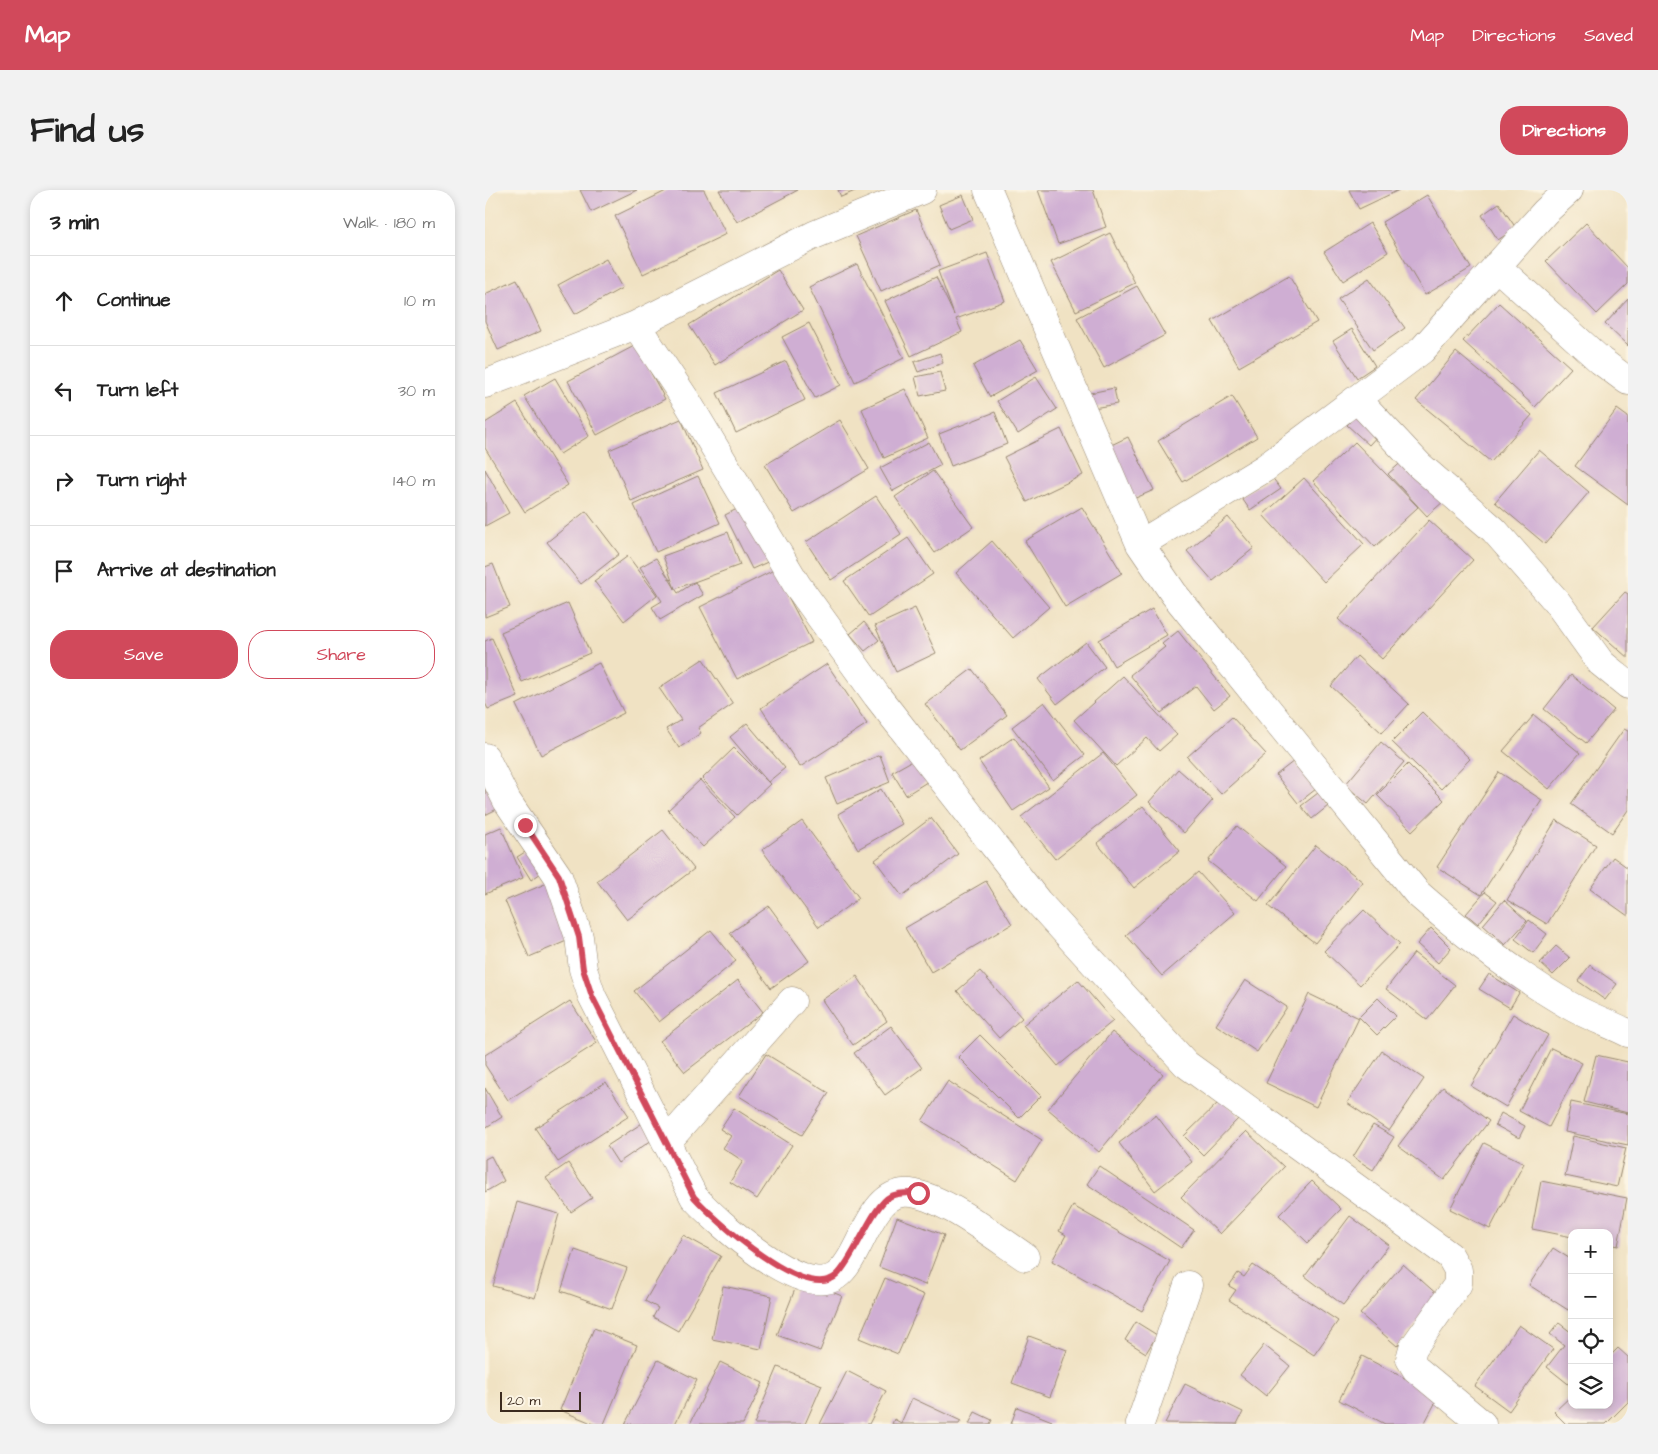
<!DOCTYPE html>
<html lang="en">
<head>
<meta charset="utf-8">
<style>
  :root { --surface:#fff; --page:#f2f2f2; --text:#222; --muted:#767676; --line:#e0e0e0; --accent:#d1495b }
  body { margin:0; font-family:"Architects Daughter",sans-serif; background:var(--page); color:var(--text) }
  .controls { position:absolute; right:15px; bottom:15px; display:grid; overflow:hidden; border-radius:10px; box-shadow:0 2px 8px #0003 }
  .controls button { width:45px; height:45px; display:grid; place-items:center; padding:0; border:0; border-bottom:1px solid var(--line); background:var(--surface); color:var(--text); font:25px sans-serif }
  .scale { position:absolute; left:15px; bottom:12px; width:81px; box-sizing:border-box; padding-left:5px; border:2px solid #3b2a1e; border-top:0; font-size:14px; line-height:18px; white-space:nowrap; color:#3b2a1e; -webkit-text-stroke:4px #fcf5e5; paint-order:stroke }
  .stop { position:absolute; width:15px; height:15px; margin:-11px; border:4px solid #d1495b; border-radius:50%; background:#fff }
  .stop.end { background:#d1495b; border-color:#fff; box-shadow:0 1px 5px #0008 }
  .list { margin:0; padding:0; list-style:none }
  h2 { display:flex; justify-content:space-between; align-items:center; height:65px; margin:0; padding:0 20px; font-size:21px }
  h2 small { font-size:16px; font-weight:400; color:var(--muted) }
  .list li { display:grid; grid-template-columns:32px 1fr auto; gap:15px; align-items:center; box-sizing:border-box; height:90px; padding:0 20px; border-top:1px solid var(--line) }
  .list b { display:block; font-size:19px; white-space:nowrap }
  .list em { font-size:16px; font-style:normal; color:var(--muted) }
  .actions { display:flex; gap:10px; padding:15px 20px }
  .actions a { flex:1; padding:11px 0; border:1px solid var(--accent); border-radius:20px; text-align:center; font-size:18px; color:var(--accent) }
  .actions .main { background:var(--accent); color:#fff }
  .icon { flex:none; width:28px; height:28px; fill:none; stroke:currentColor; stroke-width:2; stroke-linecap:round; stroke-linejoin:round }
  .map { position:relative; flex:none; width:1143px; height:1234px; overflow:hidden; border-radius:20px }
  header { display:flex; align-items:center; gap:30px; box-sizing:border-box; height:70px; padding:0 25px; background:var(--accent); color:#fff }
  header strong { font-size:24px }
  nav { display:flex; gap:28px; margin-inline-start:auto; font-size:18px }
  .intro { display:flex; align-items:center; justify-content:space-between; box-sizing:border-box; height:120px; padding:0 30px }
  h1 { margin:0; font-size:35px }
  .button { padding:12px 22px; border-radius:20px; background:var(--accent); color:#fff; font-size:18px; font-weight:700 }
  main { display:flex; gap:30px; padding:0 30px }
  aside { flex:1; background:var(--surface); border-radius:20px; box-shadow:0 2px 8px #0003 }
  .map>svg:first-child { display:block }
  .building { fill:#cfaed3 }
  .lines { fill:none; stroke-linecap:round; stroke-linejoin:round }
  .minor-casing { stroke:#968670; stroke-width:29 }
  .minor { stroke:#fff; stroke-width:28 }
  .route { stroke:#d1495b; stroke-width:6 }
</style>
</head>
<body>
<header>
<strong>Map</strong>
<nav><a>Map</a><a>Directions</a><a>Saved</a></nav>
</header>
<div class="intro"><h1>Find us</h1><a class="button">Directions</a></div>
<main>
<aside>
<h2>3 min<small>Walk · 180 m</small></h2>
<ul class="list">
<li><svg class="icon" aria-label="ahead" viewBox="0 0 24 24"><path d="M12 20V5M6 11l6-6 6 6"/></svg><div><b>Continue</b></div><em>10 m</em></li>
<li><svg class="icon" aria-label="left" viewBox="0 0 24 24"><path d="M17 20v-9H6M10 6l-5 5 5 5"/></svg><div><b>Turn left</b></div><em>30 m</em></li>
<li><svg class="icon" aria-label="right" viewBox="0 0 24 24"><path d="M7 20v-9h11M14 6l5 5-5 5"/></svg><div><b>Turn right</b></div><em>140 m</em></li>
<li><svg class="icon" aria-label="arrive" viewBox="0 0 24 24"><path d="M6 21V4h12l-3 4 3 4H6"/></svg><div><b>Arrive at destination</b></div></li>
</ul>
<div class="actions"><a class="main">Save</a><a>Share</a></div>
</aside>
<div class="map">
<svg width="1143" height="1234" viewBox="0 0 1143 1234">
  <rect width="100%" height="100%" fill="#fcf5e5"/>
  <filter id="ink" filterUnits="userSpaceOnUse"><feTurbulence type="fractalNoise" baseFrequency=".02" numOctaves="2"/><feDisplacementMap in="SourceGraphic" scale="10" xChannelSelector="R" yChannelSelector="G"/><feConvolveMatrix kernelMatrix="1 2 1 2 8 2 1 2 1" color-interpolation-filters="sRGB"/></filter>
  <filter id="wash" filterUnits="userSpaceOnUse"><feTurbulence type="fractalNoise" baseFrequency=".0096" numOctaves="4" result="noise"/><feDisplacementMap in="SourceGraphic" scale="20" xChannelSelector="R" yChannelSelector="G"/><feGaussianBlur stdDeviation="1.12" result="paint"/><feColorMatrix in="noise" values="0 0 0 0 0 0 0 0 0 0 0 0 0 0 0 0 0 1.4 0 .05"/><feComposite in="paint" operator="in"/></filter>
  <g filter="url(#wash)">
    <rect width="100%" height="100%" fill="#f0e2c3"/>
    <g id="blocks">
      <path class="building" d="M 95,0 L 152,0 L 106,22 Z
        M 183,0 L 219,0 L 241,44 L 158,84 L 130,26 Z
        M 234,0 L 313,0 L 252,32 Z
        M 353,0 L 372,0 L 356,7 Z
        M 553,0 L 608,0 L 621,37 L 573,54 Z
        M 864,0 L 914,0 L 874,19 Z
        M 478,5 L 488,29 L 464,39 L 454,15 Z
        M 942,5 L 986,78 L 940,105 L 897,32 Z
        M 1014,13 L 1031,38 L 1013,50 L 997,25 Z
        M 431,20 L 455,75 L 396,101 L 371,46 Z
        M 885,33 L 903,62 L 858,91 L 839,62 Z
        M 1101,33 L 1143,78 L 1143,94 L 1112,124 L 1061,71 Z
        M 625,43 L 650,93 L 591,121 L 566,72 Z
        M 502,63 L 520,111 L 471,129 L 477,142 L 426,166 L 400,111 L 451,87 L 469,125 L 453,81 Z
        M 121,69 L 137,98 L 90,124 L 73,95 Z
        M 372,74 L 419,168 L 370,192 L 324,97 Z
        M 293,80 L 318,120 L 230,175 L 204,135 Z
        M 804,86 L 832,132 L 754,177 L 727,131 Z
        M 884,88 L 920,138 L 888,160 L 853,109 Z
        M 32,89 L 56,141 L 13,160 L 0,131 L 0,104 Z
        M 652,96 L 680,145 L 619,178 L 592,128 Z
        M 1143,109 L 1143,156 L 1120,134 Z
        M 1014,113 L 1086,178 L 1050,217 L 978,151 Z
        M 324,133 L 356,195 L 330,208 L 297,147 Z
        M 867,139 L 890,176 L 872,188 L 848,151 Z
        M 535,150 L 553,180 L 505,207 L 488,176 Z
        M 151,155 L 180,209 L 112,245 L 83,191 Z
        M 971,162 L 1047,225 L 1006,272 L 931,210 Z
        M 455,163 L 458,173 L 433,182 L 429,172 Z
        M 301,171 L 320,210 L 251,243 L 232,203 Z
        M 455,182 L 460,201 L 435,206 L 430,187 Z
        M 551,187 L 572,219 L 533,244 L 512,211 Z
        M 70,188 L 104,246 L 75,264 L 39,206 Z
        M 629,198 L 632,214 L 608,218 L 605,203 Z
        M 420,199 L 443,248 L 399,268 L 377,219 Z
        M 747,206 L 772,247 L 698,292 L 673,251 Z
        M 32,213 L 83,295 L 40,322 L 0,258 L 0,233 Z
        M 1132,219 L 1143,227 L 1143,315 L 1090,276 Z
        M 510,222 L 522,254 L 466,276 L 454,244 Z
        M 874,223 L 895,243 L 884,255 L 862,235 Z
        M 196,229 L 218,280 L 146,311 L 124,260 Z
        M 355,230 L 384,279 L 309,323 L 280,275 Z
        M 576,239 L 598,285 L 542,312 L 519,267 Z
        M 643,247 L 669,300 L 646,310 L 620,258 Z
        M 444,252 L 456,275 L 408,301 L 395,278 Z
        M 870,252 L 933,317 L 890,357 L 828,291 Z
        M 1054,260 L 1104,302 L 1060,354 L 1010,312 Z
        M 920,269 L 959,311 L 942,326 L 903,284 Z
        M 0,279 L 24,323 L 0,336 Z
        M 448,281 L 488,337 L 450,363 L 410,307 Z
        M 213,286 L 235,333 L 171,362 L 149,315 Z
        M 786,286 L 796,299 L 765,320 L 756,307 Z
        M 819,288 L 879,354 L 839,392 L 778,325 Z
        M 391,306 L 416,344 L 346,390 L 321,352 Z
        M 260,315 L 287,370 L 267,379 L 240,325 Z
        M 597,317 L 637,383 L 580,417 L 540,351 Z
        M 101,321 L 134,364 L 96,394 L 62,352 Z
        M 743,327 L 769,358 L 728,391 L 702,361 Z
        M 944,330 L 988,370 L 897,469 L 853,429 Z
        M 243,342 L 255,375 L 190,399 L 178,366 Z
        M 423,348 L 448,384 L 384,427 L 359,391 Z
        M 507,351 L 564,417 L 528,448 L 471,383 Z
        M 143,366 L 172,405 L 139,431 L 109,391 Z
        M 171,368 L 193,403 L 210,392 L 218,405 L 175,430 L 167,417 L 177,411 L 155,377 Z
        M 8,374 L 25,417 L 0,427 L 0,377 Z
        M 289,380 L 327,452 L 252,489 L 215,417 Z
        M 1140,402 L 1143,404 L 1143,468 L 1108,437 Z
        M 83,413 L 105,463 L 37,492 L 16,442 Z
        M 430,418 L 451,463 L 411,482 L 390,436 Z
        M 667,419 L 682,445 L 629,476 L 614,450 Z
        M 379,432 L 394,450 L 380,461 L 365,444 Z
        M 693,441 L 745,506 L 729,519 L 711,496 L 676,523 L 645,485 L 680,457 L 677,454 Z
        M 7,448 L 33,507 L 3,519 L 0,513 L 0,451 Z
        M 601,452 L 620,477 L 572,514 L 553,489 Z
        M 872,466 L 924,514 L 897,543 L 846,496 Z
        M 218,469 L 248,514 L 213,538 L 216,543 L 194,558 L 181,539 L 196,530 L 174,498 Z
        M 114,473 L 139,523 L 56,565 L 31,515 Z
        M 342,474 L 382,534 L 315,577 L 276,518 Z
        M 487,479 L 522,525 L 475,560 L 440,514 Z
        M 1086,485 L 1129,520 L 1101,553 L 1059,519 Z
        M 638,486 L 692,545 L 674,561 L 662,548 L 631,576 L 589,530 Z
        M 559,512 L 600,565 L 568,590 L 527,537 Z
        M 937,522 L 985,569 L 956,599 L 907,552 Z
        M 1049,525 L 1095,563 L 1064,599 L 1018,561 Z
        M 747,527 L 781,564 L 736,604 L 702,567 Z
        M 262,533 L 300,578 L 283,592 L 245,547 Z
        M 1139,539 L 1143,541 L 1143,620 L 1127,643 L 1086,614 Z
        M 529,547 L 564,597 L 528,621 L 494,571 Z
        M 896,552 L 919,572 L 883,614 L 860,595 Z
        M 249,558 L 285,594 L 252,625 L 217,589 Z
        M 618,563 L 652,605 L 570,669 L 536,627 Z
        M 395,565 L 405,592 L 352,614 L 341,588 Z
        M 432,568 L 445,590 L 421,605 L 407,582 Z
        M 809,571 L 831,599 L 813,613 L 791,585 Z
        M 923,574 L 959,610 L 927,641 L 892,605 Z
        M 693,579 L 728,610 L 699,643 L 664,612 Z
        M 1014,582 L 1057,610 L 996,705 L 952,677 Z
        M 215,590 L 250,627 L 218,657 L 183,620 Z
        M 0,594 L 12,619 L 0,625 Z
        M 396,599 L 417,634 L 373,659 L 353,624 Z
        M 833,603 L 843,616 L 827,629 L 816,616 Z
        M 658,616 L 695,661 L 649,698 L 612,653 Z
        M 446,628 L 473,664 L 417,706 L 390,670 Z
        M 1071,630 L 1111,655 L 1062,734 L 1022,710 Z
        M 317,631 L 374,708 L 334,737 L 277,660 Z
        M 752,636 L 801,676 L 773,711 L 723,671 Z
        M 16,637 L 38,688 L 0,704 L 0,644 Z
        M 178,640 L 209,679 L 142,730 L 112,691 Z
        M 831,655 L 878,692 L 830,753 L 783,716 Z
        M 45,659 L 59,681 L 46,690 L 32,667 Z
        M 1128,667 L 1143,678 L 1143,726 L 1105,699 Z
        M 713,682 L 750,723 L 677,786 L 641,745 Z
        M 67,691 L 91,747 L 44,767 L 20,711 Z
        M 501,691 L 527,734 L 446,782 L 420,738 Z
        M 1000,702 L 1012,711 L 993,734 L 981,724 Z
        M 1019,710 L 1042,731 L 1020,755 L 998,735 Z
        M 284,716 L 324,771 L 286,798 L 245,743 Z
        M 879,720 L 915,754 L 875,795 L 839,761 Z
        M 1044,730 L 1062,744 L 1048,763 L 1030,749 Z
        M 946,738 L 966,758 L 953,773 L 932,754 Z
        M 226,740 L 251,771 L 174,832 L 149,801 Z
        M 1071,756 L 1085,768 L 1068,785 L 1055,773 Z
        M 929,763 L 970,795 L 942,830 L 901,799 Z
        M 1105,775 L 1132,794 L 1120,810 L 1093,791 Z
        M 495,781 L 537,828 L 514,848 L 472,801 Z
        M 1004,784 L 1034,803 L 1025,818 L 994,799 Z
        M 372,786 L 402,831 L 368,855 L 337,810 Z
        M 253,790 L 278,822 L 200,882 L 175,851 Z
        M 593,790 L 628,831 L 573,876 L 538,835 Z
        M 760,790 L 802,817 L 772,862 L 731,835 Z
        M 824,804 L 874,828 L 831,917 L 781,893 Z
        M 893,808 L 911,826 L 892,845 L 874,827 Z
        M 85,811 L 112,853 L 23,910 L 0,875 L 0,865 Z
        M 1028,824 L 1063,845 L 1021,917 L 986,896 Z
        M 406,836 L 437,878 L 400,905 L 369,863 Z
        M 627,842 L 678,884 L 614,962 L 563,919 Z
        M 495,845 L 556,906 L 534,928 L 473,867 Z
        M 1066,858 L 1097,873 L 1064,937 L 1034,921 Z
        M 897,861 L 939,889 L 904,941 L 862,913 Z
        M 281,864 L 344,903 L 317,945 L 254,906 Z
        M 1111,865 L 1143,872 L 1143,923 L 1099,912 Z
        M 463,891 L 557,950 L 532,990 L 437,931 Z
        M 121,892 L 144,926 L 73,972 L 50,938 Z
        M 958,897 L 1004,931 L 959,990 L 913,956 Z
        M 0,898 L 17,927 L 0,938 Z
        M 737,909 L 755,927 L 718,965 L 699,946 Z
        M 1086,912 L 1143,924 L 1143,955 L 1080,942 Z
        M 249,918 L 307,955 L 272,1009 L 245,992 L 258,971 L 238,958 L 246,946 L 235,939 Z
        M 1016,923 L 1040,936 L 1034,948 L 1010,935 Z
        M 671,925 L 707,972 L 670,1001 L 634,953 Z
        M 162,930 L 173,946 L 133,973 L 122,956 Z
        M 888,935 L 909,947 L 888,980 L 868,967 Z
        M 761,941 L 799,977 L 735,1044 L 696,1007 Z
        M 1088,946 L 1141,958 L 1132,997 L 1080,986 Z
        M 999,953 L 1039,973 L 1005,1039 L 965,1019 Z
        M 6,966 L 19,991 L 0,1002 L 0,969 Z
        M 83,973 L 107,1008 L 86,1022 L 61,988 Z
        M 614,976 L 709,1040 L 696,1058 L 602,994 Z
        M 827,991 L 856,1019 L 823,1053 L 794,1025 Z
        M 1056,991 L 1142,1008 L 1133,1056 L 1124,1054 L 1124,1043 L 1087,1043 L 1087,1047 L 1047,1039 Z
        M 32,1012 L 74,1024 L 50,1108 L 8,1096 Z
        M 588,1016 L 685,1071 L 657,1121 L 567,1071 L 581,1045 L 574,1041 Z
        M 865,1026 L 904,1055 L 858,1115 L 820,1086 Z
        M 412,1027 L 459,1045 L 440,1095 L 394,1077 Z
        M 198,1045 L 236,1066 L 193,1141 L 168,1127 L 173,1118 L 160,1111 Z
        M 1068,1058 L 1087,1070 L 1087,1114 L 1083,1120 L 1044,1095 Z
        M 90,1060 L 142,1078 L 127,1119 L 76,1101 Z
        M 918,1074 L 955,1107 L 912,1156 L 875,1124 Z
        M 768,1075 L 853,1131 L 829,1165 L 744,1110 L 751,1100 L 744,1096 L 753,1083 L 759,1087 Z
        M 400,1088 L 439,1105 L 413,1164 L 374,1148 Z
        M 314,1089 L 357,1106 L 335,1161 L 292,1145 Z
        M 238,1096 L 287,1106 L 276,1159 L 227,1149 Z
        M 651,1132 L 672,1145 L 661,1163 L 640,1150 Z
        M 1074,1133 L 1087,1143 L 1087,1197 L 1062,1177 L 1079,1155 L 1065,1144 Z
        M 1034,1135 L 1068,1159 L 1024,1221 L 990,1196 Z
        M 109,1138 L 152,1155 L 119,1234 L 109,1234 L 75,1220 Z
        M 544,1146 L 582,1160 L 565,1207 L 527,1193 Z
        M 779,1155 L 805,1176 L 781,1206 L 755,1185 Z
        M 1133,1158 L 1143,1167 L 1143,1212 L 1121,1234 L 1081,1234 L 1069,1222 L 1087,1205 L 1087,1215 L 1124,1215 L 1124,1167 Z
        M 877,1166 L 954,1206 L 939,1234 L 900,1234 L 854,1210 Z
        M 173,1170 L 212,1190 L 190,1234 L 140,1234 Z
        M 235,1172 L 278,1193 L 258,1234 L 205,1234 Z
        M 293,1177 L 337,1195 L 320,1234 L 269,1234 Z
        M 362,1181 L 401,1201 L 384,1234 L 335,1234 Z
        M 700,1194 L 758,1222 L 752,1234 L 680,1233 Z
        M 427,1208 L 476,1231 L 474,1234 L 407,1234 L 409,1229 L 416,1233 Z
        M 532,1217 L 567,1231 L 566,1234 L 526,1234 Z
        M 490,1222 L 507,1230 L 505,1234 L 484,1234 Z"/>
    </g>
  </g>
  <g filter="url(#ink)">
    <use href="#blocks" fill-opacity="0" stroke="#968670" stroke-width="1"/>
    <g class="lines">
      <defs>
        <path id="minor" d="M 503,0 L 655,354 L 689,404 L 932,703 C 980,745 1031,785 1087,817 C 1105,827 1125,834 1143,843
          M 1011,76 L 1116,171 L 1143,191
          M 151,135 L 203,213 L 312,395 L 392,506 L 553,712 L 701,874 L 965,1066 L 973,1080 L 973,1094 L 928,1158 L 925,1169 L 931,1179 L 997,1234
          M 0,194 L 151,135 L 329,45 L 437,0
          M 872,209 L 934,275 L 1009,340 L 1072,412 L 1116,473 L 1143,495
          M 655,354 L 780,278 L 937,160 L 1060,22 L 1084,0
          M 0,567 L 22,611 L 73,686 L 94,747 L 98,779 L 107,806 L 209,1007 C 231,1031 317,1110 351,1086 C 376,1068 383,1008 417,1003 C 448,998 513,1049 540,1067
          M 181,953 L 307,811
          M 655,1234 L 703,1095"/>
      </defs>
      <use href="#minor" class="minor-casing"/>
      <use href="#minor" class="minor"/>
    </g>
  </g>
  <g class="lines" filter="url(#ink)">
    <path class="route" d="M 40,635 L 74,686 L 94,747 L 98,779 L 107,806 L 209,1007 C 230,1030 321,1114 352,1085 C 370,1068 387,1015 406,1006 C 415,1002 423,1003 433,1003"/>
  </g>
</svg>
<div class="controls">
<button>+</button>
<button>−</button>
<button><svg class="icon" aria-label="locate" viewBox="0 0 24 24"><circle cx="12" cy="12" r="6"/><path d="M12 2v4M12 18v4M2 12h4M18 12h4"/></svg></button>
<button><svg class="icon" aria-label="layers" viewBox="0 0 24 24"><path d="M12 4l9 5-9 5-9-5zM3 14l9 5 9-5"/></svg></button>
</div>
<div class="scale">20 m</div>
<div class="stop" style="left:433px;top:1003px"></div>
<div class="stop end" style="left:40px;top:635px"></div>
</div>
</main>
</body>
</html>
